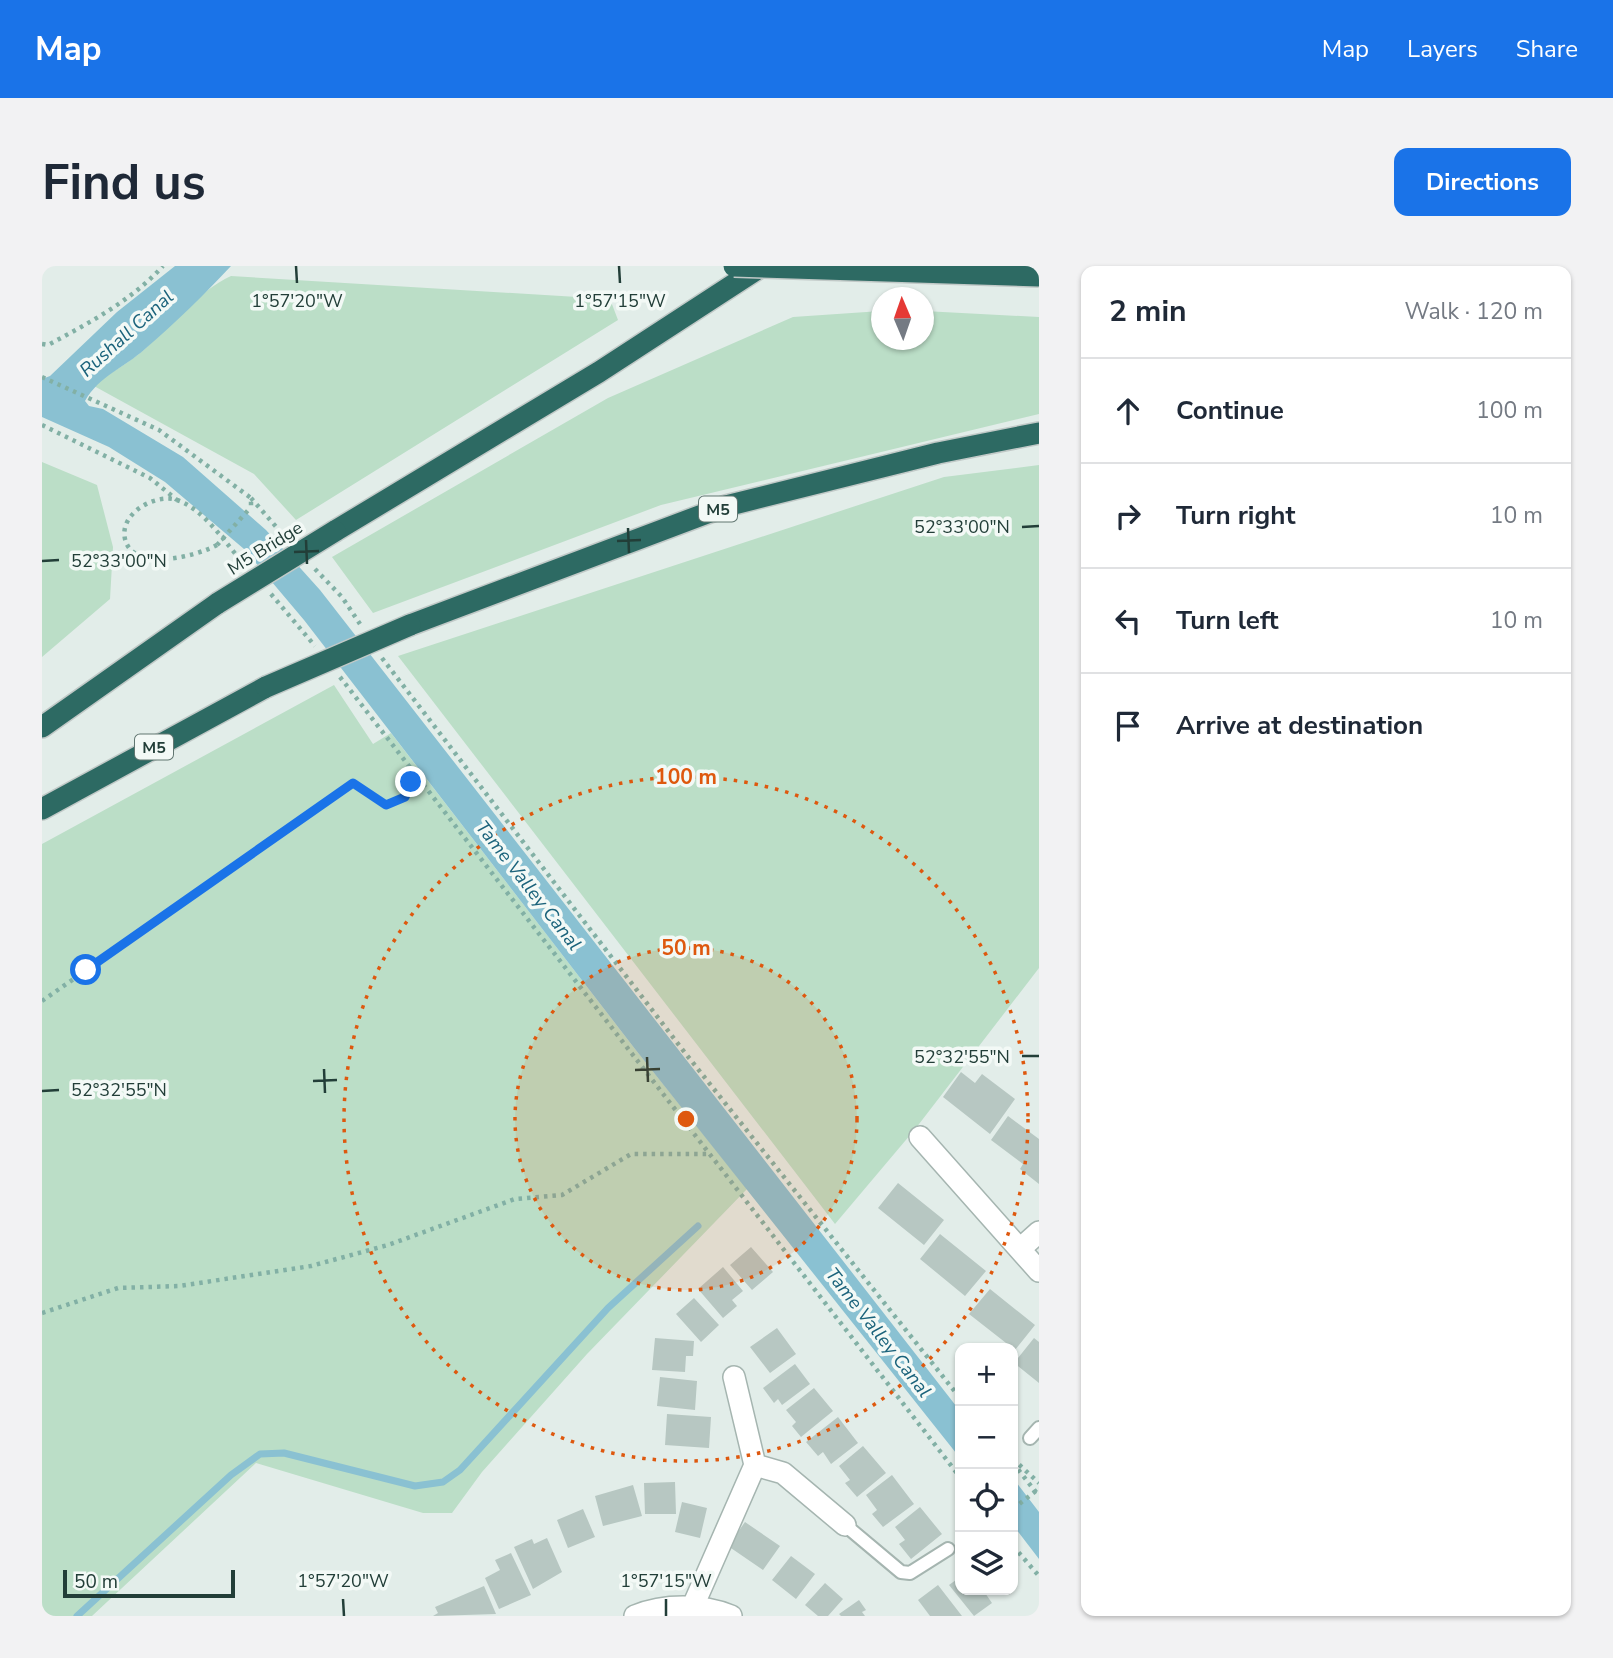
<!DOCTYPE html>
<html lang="en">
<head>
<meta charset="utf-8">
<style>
  :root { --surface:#fff; --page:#f2f2f3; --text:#1f2937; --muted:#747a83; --line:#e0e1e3; --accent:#1a73e8 }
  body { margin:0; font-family:"Nunito Sans",sans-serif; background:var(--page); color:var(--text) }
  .controls { position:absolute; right:21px; bottom:21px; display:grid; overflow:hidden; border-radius:14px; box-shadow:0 2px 5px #0004 }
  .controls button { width:63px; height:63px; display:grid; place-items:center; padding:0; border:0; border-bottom:2px solid var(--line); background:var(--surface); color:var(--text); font:35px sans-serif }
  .compass { position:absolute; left:829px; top:21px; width:63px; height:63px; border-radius:50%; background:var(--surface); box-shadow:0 2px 5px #0004; rotate:358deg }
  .scale { position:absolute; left:21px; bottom:18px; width:172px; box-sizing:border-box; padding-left:7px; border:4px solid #223e38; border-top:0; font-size:19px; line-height:24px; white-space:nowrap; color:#223e38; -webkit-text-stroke:5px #f3f9f6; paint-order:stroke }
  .stop { position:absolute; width:21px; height:21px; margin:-16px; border:5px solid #1a73e8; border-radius:50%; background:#fff }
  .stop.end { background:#1a73e8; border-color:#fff; box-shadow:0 2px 7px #0008 }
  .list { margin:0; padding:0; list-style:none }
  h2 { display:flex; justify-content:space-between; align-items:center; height:91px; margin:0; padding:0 28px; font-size:30px }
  h2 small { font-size:23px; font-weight:400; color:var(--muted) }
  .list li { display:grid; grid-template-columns:46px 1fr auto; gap:21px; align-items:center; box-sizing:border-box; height:105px; padding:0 28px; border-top:2px solid var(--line) }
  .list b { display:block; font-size:26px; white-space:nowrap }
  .list em { font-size:23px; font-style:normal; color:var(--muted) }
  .icon { flex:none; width:38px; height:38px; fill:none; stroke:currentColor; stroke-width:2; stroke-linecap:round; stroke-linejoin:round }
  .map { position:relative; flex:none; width:997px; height:1350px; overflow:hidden; border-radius:14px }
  header { display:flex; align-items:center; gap:42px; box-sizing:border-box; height:98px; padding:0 35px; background:var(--accent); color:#fff }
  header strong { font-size:33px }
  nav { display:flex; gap:38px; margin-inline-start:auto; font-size:24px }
  .intro { display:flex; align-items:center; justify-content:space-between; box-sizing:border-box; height:168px; padding:0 42px }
  h1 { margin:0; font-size:49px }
  .button { padding:18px 32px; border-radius:14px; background:var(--accent); color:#fff; font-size:24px; font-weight:700 }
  main { display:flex; gap:42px; padding:0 42px }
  aside { flex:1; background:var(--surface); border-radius:14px; box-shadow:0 2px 5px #0004 }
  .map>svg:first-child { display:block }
  .green { fill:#bbdec7 }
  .water { fill:#8ac1d2 }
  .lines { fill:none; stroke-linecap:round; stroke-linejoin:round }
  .stream { stroke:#8ac1d2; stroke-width:7 }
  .building { fill:#b7c7c2 }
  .service-casing { stroke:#a5b5b0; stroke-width:16 }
  .minor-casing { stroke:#a5b5b0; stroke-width:24 }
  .motorway-casing { stroke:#c1c9c7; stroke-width:24 }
  .path { stroke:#82b0a5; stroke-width:4.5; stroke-dasharray:3.5 5; stroke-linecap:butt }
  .service { stroke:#fff; stroke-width:12 }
  .minor { stroke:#fff; stroke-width:21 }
  .motorway { stroke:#2d6a63; stroke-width:21 }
  .motorway-bridge-casing { stroke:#c1c9c7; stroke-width:24; stroke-linecap:butt }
  .path-bridge { stroke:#82b0a5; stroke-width:4.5; stroke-dasharray:3.5 5; stroke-linecap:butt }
  .motorway-bridge { stroke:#2d6a63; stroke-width:21 }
  .route { stroke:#1a73e8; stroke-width:9 }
  .ticks { fill:none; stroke:#223e38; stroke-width:2.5 }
  .ring { fill:none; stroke:#de580e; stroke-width:3.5; stroke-dasharray:3.5 7 }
  .labels { text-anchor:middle; stroke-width:7; stroke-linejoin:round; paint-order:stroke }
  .shield { fill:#f3f9f6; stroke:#617671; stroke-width:2 }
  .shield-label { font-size:16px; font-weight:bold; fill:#223e38 }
  .street-label { font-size:18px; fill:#223e38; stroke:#f3f9f6 }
  .water-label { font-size:19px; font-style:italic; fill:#1b637b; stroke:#f3f9f6 }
  .ticks-label { font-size:18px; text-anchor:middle; fill:#223e38; stroke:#f3f9f6; stroke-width:7; stroke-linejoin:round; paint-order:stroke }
  .centre { fill:#de580e; stroke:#f3f9f6; stroke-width:3.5 }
  .ring-label { font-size:21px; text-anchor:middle; font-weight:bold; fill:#de580e; stroke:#f3f9f6; stroke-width:7; stroke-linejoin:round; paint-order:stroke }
</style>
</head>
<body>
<header>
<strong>Map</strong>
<nav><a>Map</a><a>Layers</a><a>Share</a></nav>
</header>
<div class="intro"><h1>Find us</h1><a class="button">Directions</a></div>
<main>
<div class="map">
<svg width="997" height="1350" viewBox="0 0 997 1350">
  <rect width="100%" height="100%" fill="#e2ede9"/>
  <path class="green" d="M 189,10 L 568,33 L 576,54 L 254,254 L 212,208 L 52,120 C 69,105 88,97 105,81 C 131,58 156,25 189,10 Z
    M 839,45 L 839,74 L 881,74 L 882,45 L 997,51 L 997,148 L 619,239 L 331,347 L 290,291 L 566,132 L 751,51 Z
    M 0,196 L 55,219 L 71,281 L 68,333 L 0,391 Z
    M 997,199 L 997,702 L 874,862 L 793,958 L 356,390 L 902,211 Z
    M 292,419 L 331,478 L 349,467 L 593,783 L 705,923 L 545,1088 L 440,1206 L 410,1247 L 381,1247 L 214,1197 L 50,1350 L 0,1350 L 0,578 Z"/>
  <path class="water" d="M 133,0 L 189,0 C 162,29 133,57 103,83 C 82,102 58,109 43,135 L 47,140 L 61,143 L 141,191 L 224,264 L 278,324 L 918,1145 L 918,1192 L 593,783 L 262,354 L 202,283 L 123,216 L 67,181 L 0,151 L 0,113 L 8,110 L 75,46 Z
    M 971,1212 L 997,1246 L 997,1293 L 971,1259 Z"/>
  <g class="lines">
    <path class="stream" d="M 35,1350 L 189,1209 L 218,1188 L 242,1187 L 373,1220 L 401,1216 L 418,1204 L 566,1042 L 656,960"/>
  </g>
  <path class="building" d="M 919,806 L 933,817 L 940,808 L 973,833 L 948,868 L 901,831 Z
    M 966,850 L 997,873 L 997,918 L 978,903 L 981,898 L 949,874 Z
    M 856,917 L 902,954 L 882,979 L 836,942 Z
    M 898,968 L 944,1005 L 923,1030 L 878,993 Z
    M 709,981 L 731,1006 L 710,1024 L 688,999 Z
    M 681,1001 L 701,1025 L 690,1034 L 695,1040 L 681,1052 L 656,1023 Z
    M 948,1023 L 993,1059 L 973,1084 L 927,1048 Z
    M 652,1032 L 677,1059 L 659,1076 L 634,1048 Z
    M 735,1062 L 754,1088 L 728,1107 L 708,1081 Z
    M 613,1072 L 652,1075 L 651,1090 L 644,1090 L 643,1106 L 610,1104 Z
    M 992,1072 L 997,1076 L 997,1117 L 972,1097 Z
    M 753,1098 L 768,1118 L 740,1139 L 736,1133 L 732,1137 L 721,1122 Z
    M 618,1111 L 655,1115 L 653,1144 L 615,1140 Z
    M 772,1122 L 791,1145 L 759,1171 L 750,1160 L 754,1156 L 744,1144 Z
    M 625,1148 L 669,1151 L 667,1182 L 623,1179 Z
    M 796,1151 L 816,1177 L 789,1198 L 781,1186 L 776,1190 L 764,1176 Z
    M 821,1180 L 844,1207 L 815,1231 L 803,1217 L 808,1214 L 797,1200 Z
    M 850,1209 L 872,1238 L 841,1261 L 830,1248 L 835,1244 L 824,1229 Z
    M 633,1216 L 634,1248 L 603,1248 L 602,1217 Z
    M 591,1219 L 600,1250 L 561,1260 L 553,1230 Z
    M 640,1236 L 665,1242 L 658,1272 L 633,1266 Z
    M 878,1241 L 900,1268 L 869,1293 L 857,1278 L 863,1274 L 853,1261 Z
    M 541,1243 L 553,1271 L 526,1282 L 515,1254 Z
    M 703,1256 L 738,1280 L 721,1304 L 686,1280 Z
    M 505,1272 L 520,1306 L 491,1323 L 472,1281 L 490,1273 L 492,1278 Z
    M 469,1287 L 489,1329 L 457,1343 L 443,1312 L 458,1304 L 453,1294 Z
    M 749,1290 L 773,1308 L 754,1333 L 730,1314 Z
    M 918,1311 L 918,1324 L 941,1324 L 950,1337 L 932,1350 L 907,1319 Z
    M 783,1317 L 801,1333 L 786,1350 L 776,1350 L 763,1339 Z
    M 896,1319 L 920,1350 L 888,1350 L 876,1334 Z
    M 442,1320 L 454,1348 L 391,1350 L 396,1347 L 393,1341 Z
    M 817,1334 L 824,1344 L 820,1346 L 823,1350 L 799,1350 L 797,1348 Z"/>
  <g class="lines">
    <defs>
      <path id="service" d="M 988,1172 L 997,1162
        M 803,1259 L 859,1306 L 868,1307 L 906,1283"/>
      <path id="minor" d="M 878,871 L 997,1005
        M 978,983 L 997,966
        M 713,1199 L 741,1207 L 803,1259
        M 651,1340 L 713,1199 L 692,1111
        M 593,1350 C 622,1338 660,1338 689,1350"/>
      <path id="motorway" d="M 293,265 L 557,106 L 720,0
        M 368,359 L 684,240 L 896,187 L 997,167
        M 0,461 L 176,337
        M 0,543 L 224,421"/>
    </defs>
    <use href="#service" class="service-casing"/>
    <use href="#minor" class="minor-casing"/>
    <use href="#motorway" class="motorway-casing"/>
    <path class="path" d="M 0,78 L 6,79 C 47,57 89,35 121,0
      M 0,111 L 117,164 L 209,232 L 209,241
      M 0,159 L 108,212 L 135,234
      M 209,232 L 243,271
      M 175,279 C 155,290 91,307 83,273 C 77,247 114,227 135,234 C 162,243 184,278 202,298
      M 273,303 L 300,331 L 318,358
      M 229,328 L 273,380
      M 340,392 L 640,783 L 918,1132
      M 298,411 L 918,1211
      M 0,735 L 311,518 L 344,539 L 363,531 L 369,516 L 366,502
      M 0,1047 L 76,1022 L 137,1020 L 269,1000 L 346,979 L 473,933 L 520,929 L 589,888 L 666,888
      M 971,1193 L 997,1217
      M 971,1197 L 997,1230
      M 971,1280 L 997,1310"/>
    <use href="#service" class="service"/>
    <use href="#minor" class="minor"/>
    <use href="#motorway" class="motorway"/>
    <defs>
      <path id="motorway-bridge" d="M 692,0 L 997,10
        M 176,337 L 293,265
        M 224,421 L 368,359"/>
    </defs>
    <use href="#motorway-bridge" class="motorway-bridge-casing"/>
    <path class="path-bridge" d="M 175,279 L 209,241
      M 971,1243 L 995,1224"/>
    <use href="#motorway-bridge" class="motorway-bridge"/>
  </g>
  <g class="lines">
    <path class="route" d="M 44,704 L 311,517 L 344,539 L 363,531 L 369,516"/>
  </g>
  <path class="ticks" d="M 254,0 L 255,17M 577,0 L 578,17M 980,261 L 997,260M 586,262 L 587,287M 264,274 L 265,298M 575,275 L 599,274M 252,286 L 277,285M 0,295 L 17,294M 980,790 L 997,790M 605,791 L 606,816M 282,803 L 283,827M 593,804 L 618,803M 271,815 L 295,814M 0,825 L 17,824M 301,1333 L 302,1350M 624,1333 L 624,1350"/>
  <circle cx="644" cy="853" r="171" fill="#de580e" fill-opacity=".12"/>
  <g class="ring">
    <circle cx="644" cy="853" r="171"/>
    <circle cx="644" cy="853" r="342"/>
  </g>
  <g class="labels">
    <g class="shield">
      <rect x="657" y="230.5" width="38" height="25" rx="5"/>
      <rect x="93" y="468.5" width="38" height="25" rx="5"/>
    </g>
    <g class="shield-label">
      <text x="676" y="249">M5</text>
      <text x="112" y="487">M5</text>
    </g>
    <g class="street-label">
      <text transform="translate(223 282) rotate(-32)" y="6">M5 Bridge</text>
    </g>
    <g class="water-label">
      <text transform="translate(84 67) rotate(-42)" y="7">Rushall Canal</text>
      <text transform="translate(487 619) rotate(52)" y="7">Tame Valley Canal</text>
      <text transform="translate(837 1066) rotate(52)" y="7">Tame Valley Canal</text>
    </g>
  </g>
  <g class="ticks-label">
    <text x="255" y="41">1°57'20"W</text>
    <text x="578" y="41">1°57'15"W</text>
    <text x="920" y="267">52°33'00"N</text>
    <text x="77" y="301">52°33'00"N</text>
    <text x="920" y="797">52°32'55"N</text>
    <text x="77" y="830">52°32'55"N</text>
    <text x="301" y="1321">1°57'20"W</text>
    <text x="624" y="1321">1°57'15"W</text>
  </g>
  <circle cx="644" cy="853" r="10" class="centre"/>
  <g class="ring-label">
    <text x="644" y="518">100 m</text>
    <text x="644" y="689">50 m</text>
  </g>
</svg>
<div class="controls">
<button>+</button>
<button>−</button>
<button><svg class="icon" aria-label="locate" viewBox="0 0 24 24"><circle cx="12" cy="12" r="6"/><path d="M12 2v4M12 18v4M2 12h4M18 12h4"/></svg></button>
<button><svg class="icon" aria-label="layers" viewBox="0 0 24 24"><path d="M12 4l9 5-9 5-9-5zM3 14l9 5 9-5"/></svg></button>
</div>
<svg class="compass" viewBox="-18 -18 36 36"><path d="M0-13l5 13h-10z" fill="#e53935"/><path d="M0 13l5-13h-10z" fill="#747a83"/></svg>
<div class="scale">50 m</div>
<div class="stop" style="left:44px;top:704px"></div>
<div class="stop end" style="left:369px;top:516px"></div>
</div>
<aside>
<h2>2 min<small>Walk · 120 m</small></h2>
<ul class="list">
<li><svg class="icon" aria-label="ahead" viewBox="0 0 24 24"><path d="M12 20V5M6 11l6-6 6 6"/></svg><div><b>Continue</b></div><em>100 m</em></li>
<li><svg class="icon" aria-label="right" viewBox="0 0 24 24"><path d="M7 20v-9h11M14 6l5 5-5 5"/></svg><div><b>Turn right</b></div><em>10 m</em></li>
<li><svg class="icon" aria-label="left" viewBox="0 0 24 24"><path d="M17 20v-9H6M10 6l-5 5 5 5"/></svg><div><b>Turn left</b></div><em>10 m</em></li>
<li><svg class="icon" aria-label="arrive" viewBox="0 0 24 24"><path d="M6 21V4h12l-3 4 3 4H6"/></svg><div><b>Arrive at destination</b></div></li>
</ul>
</aside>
</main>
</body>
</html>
